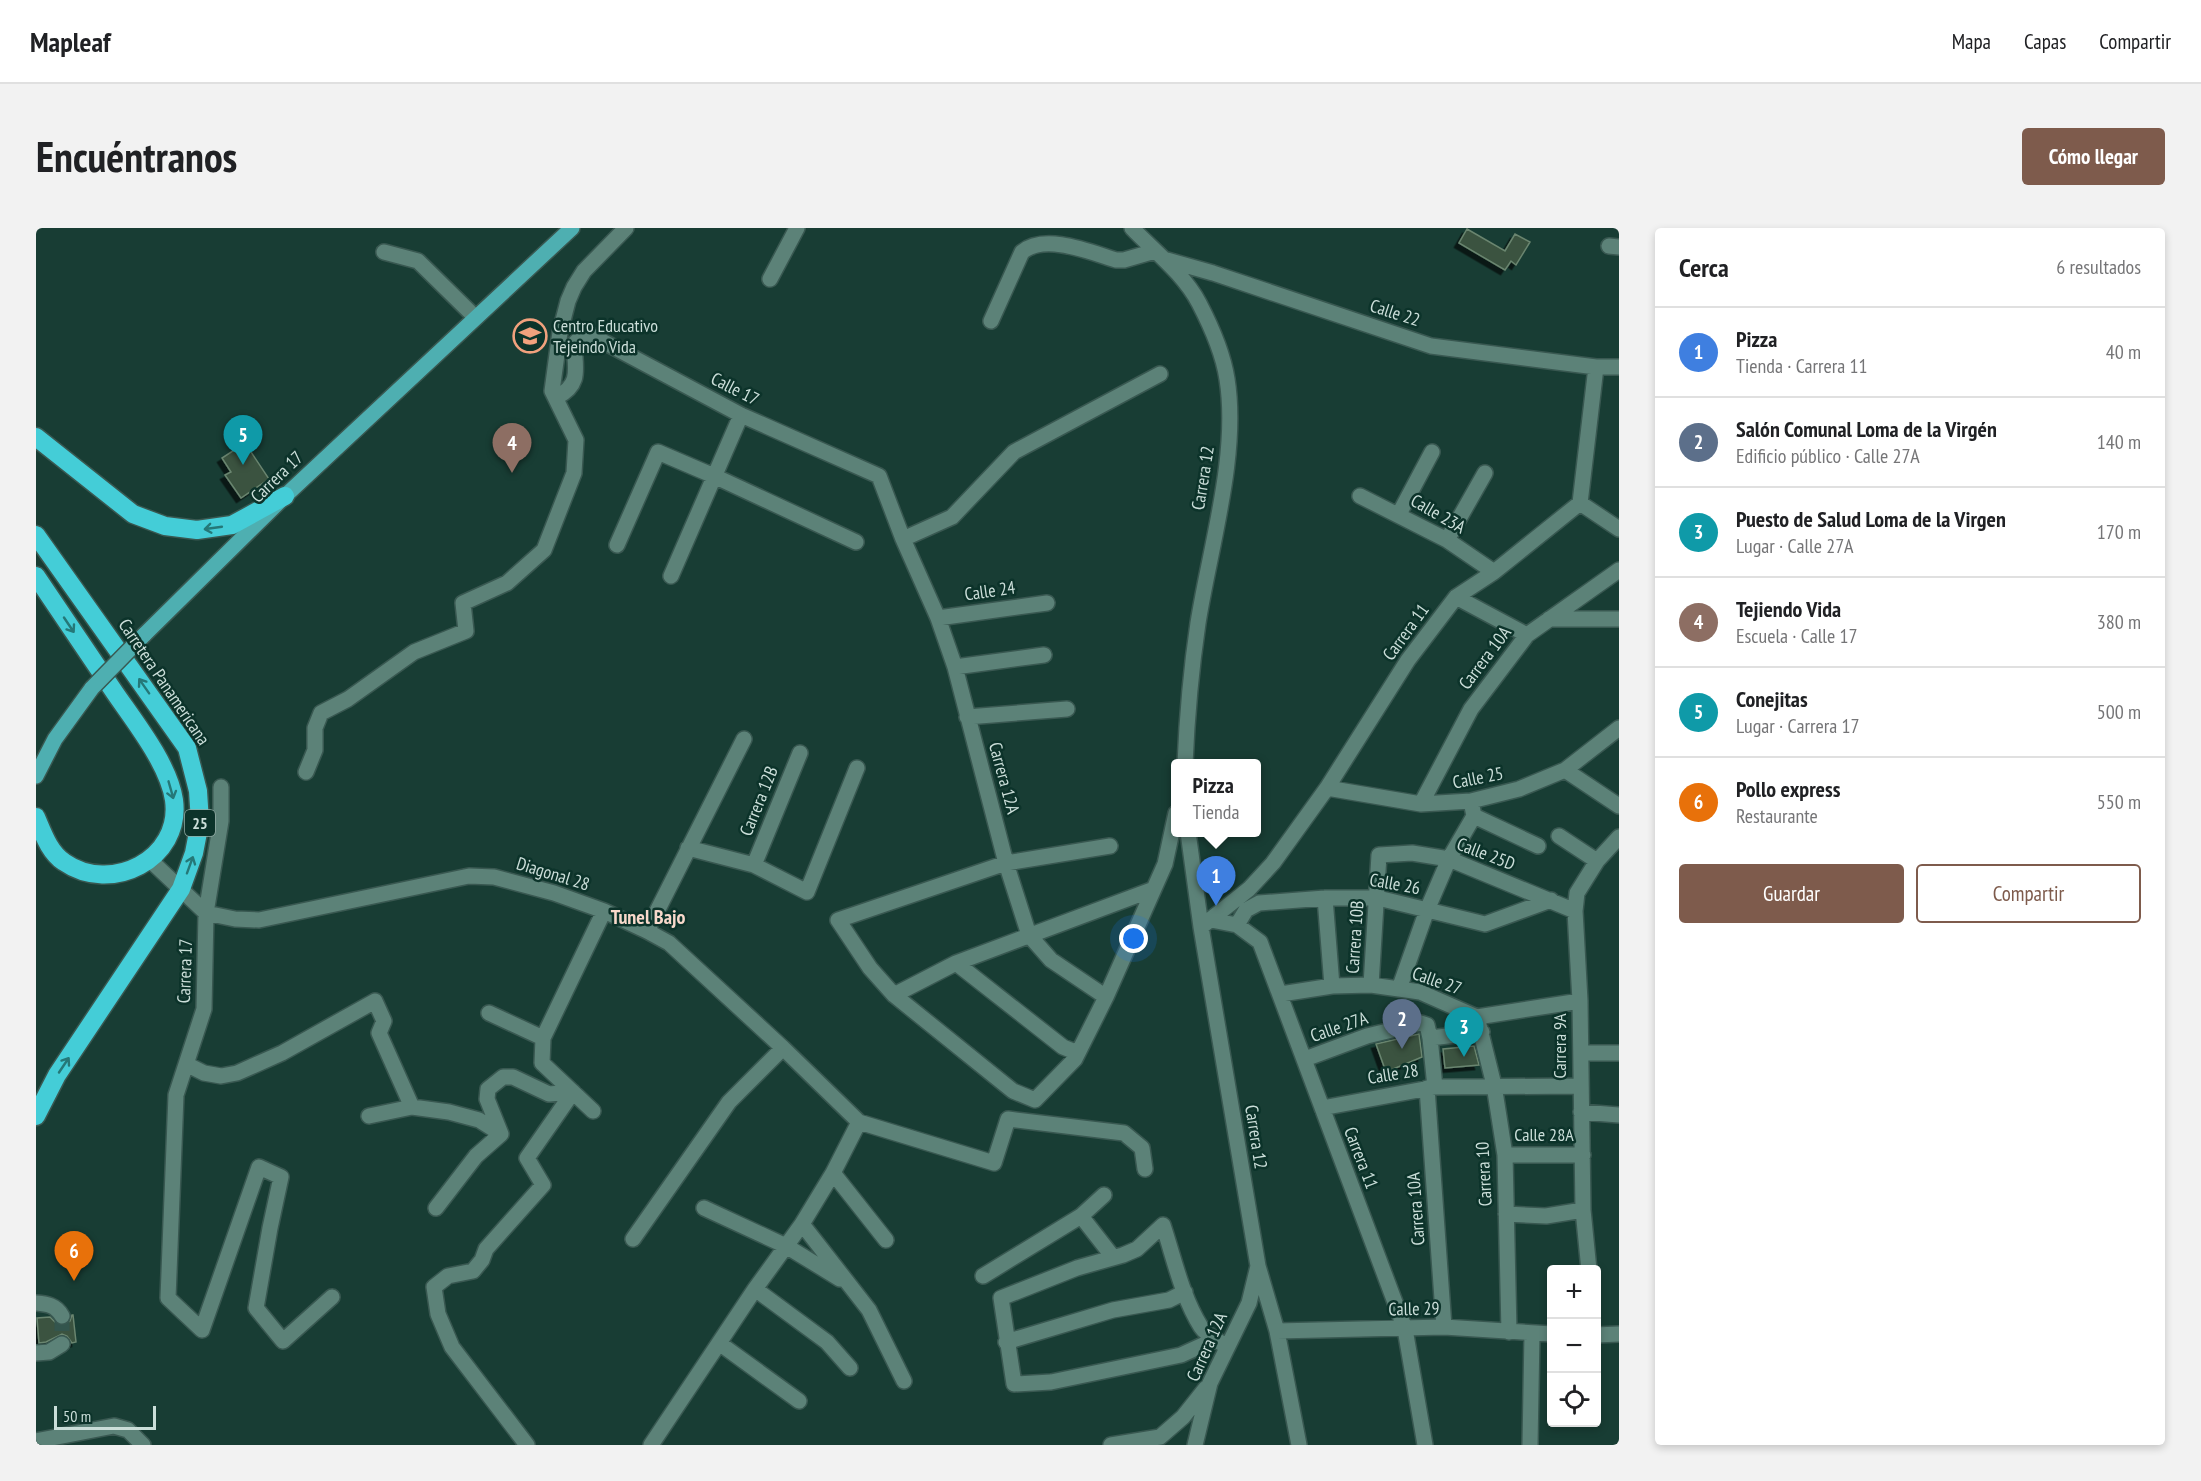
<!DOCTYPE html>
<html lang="es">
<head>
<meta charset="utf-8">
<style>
  :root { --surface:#fff; --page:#f2f2f2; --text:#202124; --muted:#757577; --line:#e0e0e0; --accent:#7e5b4c }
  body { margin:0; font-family:"PT Sans Narrow",sans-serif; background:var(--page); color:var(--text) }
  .controls { position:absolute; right:18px; bottom:18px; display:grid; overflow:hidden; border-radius:6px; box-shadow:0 3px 9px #0003 }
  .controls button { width:54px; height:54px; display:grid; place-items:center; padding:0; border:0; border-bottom:2px solid var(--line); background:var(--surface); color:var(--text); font:30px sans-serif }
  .scale { position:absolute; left:18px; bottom:15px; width:102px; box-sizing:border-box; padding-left:6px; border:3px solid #cbded9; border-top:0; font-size:16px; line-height:21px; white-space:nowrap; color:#cbded9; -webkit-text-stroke:4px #0c332a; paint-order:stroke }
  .you { position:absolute; left:1098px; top:711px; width:21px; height:21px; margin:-15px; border:4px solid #fff; border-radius:50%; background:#1a73e8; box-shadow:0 0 0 9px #1a73e833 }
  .badge { display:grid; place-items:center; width:39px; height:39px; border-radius:50%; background:var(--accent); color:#fff; font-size:20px; font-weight:700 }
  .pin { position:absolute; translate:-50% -50px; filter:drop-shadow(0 2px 3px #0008) }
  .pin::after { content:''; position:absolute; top:32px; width:21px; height:18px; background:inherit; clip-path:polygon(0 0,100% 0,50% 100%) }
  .popup { position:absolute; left:1135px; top:531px; width:90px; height:78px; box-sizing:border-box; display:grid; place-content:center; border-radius:6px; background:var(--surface); filter:drop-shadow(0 2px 4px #0005); font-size:20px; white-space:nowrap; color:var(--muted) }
  .popup b { font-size:22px; color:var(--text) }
  .popup::after { content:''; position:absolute; left:50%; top:100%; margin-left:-12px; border:12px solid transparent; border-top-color:var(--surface) }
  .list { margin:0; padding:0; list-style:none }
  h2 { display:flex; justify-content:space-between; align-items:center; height:78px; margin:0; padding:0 24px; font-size:26px }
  h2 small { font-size:20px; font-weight:400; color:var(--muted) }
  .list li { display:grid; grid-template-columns:39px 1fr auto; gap:18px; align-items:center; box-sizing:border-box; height:90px; padding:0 24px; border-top:2px solid var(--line) }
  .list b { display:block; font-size:22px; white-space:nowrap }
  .list p { margin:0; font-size:20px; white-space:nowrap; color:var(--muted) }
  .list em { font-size:20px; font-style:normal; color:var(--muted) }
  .actions { display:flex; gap:12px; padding:18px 24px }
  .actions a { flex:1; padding:14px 0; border:2px solid var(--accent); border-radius:6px; text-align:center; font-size:21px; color:var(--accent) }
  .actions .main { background:var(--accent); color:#fff }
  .icon { flex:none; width:33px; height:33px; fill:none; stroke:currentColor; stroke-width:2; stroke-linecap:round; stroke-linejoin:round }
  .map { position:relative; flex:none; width:1583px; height:1217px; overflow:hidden; border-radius:6px }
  header { display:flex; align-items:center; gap:36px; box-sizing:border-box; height:84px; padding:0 30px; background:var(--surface); border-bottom:2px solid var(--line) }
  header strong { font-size:28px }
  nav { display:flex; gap:33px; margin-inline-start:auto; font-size:21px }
  .intro { display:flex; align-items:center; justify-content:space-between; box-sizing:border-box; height:144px; padding:0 36px }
  h1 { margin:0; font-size:42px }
  .button { padding:15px 27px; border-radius:6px; background:var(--accent); color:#fff; font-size:21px; font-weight:700 }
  main { display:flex; gap:36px; padding:0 36px }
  aside { flex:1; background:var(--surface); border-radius:6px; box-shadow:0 3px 9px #0003 }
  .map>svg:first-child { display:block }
  .building { fill:#3a533f; stroke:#6a856f; stroke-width:1.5; filter:url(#shadow) }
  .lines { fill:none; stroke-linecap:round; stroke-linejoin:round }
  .minor-tunnel { stroke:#33554d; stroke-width:15; stroke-dasharray:15 8; stroke-linecap:butt }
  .minor-casing { stroke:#395851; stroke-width:18 }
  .major-casing { stroke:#395851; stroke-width:18 }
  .highway-casing { stroke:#395851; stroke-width:21 }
  .minor { stroke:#5c8278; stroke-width:15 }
  .major { stroke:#4eafb1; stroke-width:15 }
  .highway { stroke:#44cdd7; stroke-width:18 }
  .major-bridge-casing { stroke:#395851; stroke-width:18; stroke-linecap:butt }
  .major-bridge { stroke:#4eafb1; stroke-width:15 }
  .oneway { stroke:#257878 }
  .labels { text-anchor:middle; stroke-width:5; stroke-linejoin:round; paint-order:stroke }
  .shield { fill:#0c332a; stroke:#92aba4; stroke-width:1.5 }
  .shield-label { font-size:16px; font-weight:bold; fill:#cbded9 }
  .street-label { font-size:18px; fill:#cbded9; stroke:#0c332a }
  .poi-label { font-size:18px; fill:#cbded9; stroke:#0c332a; text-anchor:start }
  .neighbourhood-label { font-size:20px; font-weight:bold; fill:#f8d9cb; stroke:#0c332a }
</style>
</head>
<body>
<header>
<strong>Mapleaf</strong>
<nav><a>Mapa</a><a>Capas</a><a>Compartir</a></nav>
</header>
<div class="intro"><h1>Encuéntranos</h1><a class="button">Cómo llegar</a></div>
<main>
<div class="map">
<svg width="1583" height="1217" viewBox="0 0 1583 1217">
  <defs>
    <filter id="shadow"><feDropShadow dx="-4.5" dy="4.5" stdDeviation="0" flood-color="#0009"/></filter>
  </defs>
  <rect width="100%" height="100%" fill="#183d34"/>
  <path class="building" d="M 1431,1 L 1469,23 L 1479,6 L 1494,14 L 1480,37 L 1475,33 L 1469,42 L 1423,15 Z
    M 209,215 L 233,251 L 205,270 L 189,247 L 195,244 L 186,230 Z
    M 1383,806 L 1386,829 L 1350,844 L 1340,816 Z
    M 1438,818 L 1443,837 L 1409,840 L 1407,821 Z
    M 36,1087 L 37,1087 L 40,1114 L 36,1115 L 31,1108 L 26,1106 L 10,1114 L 3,1115 L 1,1090 L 14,1089 L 21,1096 L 27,1098 L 34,1093 Z"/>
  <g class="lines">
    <path class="minor-tunnel" d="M 26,1088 L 26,1116"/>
    <defs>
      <path id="minor" d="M 1096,0 C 1119,24 1147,45 1163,75 C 1175,98 1187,125 1191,151 C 1203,227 1174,319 1162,395 C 1155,442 1151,488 1149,536
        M 1573,18 L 1583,19
        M 348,24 L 382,33 L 439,89
        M 1131,32 L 1177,45 L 1395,118 L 1560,139 L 1583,139
        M 734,51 L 761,0
        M 955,93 L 986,24 C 1009,5 1054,24 1080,32 L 1088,32 L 1119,23
        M 521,169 C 546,156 539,140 538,116 L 545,109 L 553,106 L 705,187 L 843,248 L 867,311 L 902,390 L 919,439 L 970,635 L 993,707 L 1015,732 L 1070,769
        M 1324,268 L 1411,312 L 1458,344
        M 1544,275 L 1583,301
        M 1363,286 L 1396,224
        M 867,311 L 916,289 L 978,224 L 1124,146
        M 1411,312 L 1449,245
        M 581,317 L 622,224 L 678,248 L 820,314
        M 635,348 L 705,187
        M 1420,369 L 1491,407
        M 902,390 L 1011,375
        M 1513,391 L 1583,391
        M 919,439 L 1008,427
        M 931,489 L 1031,481
        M 1529,542 L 1583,578
        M 270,544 L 279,522 L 279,500 L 285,485 L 312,471 L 378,424 L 430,403 L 427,375 L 471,355 L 508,322 L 538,245 L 540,212 L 516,163 L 524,104 L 532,73 L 538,59 L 548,43 L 590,0
        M 185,559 L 185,593 L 170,685 L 168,781 L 140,867 L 132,1070 L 166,1102 L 223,939 L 245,949 L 234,1000 L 220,1080 L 247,1113 L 296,1069
        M 1291,560 L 1385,576 L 1435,573 L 1483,561 L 1529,542 L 1583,500
        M 1385,576 L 1435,481 L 1491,407 L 1583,342
        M 1438,588 L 1502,618
        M 1152,604 L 1165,699 L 1222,1038 L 1241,1103 L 1263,1217
        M 1523,608 L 1561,633
        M 1074,618 L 970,635 L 802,692 L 834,740 L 858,767 L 977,863 L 999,872 L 1039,831 L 1070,769 L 1129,636 L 1140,585
        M 652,620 L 718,637 L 771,664 L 821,540
        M 114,632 L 170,685 L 199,691 L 223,692 L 433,648 L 458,649 L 518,665 L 568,683 L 611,703 L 633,715 L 747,820 L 823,894 L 958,935 L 972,891 L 1088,905 L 1106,920 L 1109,941
        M 718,637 L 764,525
        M 1289,670 L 1296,758
        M 1175,692 L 1201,697 L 1224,714 L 1369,1101 L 1389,1217
        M 1201,697 L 1210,682 L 1223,675 L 1289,670 L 1342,670 L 1449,696 L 1515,672
        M 1165,699 L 1213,661 L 1237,635 L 1291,560 L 1372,432 L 1420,369 L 1458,344 L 1544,275 L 1560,139
        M 611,703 L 708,511
        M 920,735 L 1027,819 L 1042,825
        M 1335,757 L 1343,627 L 1376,625 L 1413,631 L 1539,683
        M 1363,761 L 1391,682 L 1413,631 L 1438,588 L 1435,573
        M 1245,766 L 1296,758 L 1335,757 L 1384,764 L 1441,789 L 1544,773
        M 858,767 L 920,735 L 1118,661
        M 453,785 L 507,810
        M 1441,789 L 1458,857 L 1469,927 L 1473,1104
        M 1394,810 L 1399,859
        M 1545,825 L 1583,825
        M 1269,831 L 1331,808 L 1385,795 L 1391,797 L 1394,810 L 1446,804
        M 150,836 L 168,845 L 185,848 L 201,845 L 246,825 L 339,773 L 348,793 L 343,805 L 376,879
        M 1391,860 L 1408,1099
        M 1286,880 L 1399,859 L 1544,858
        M 557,883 L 506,835 L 507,810 L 568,683
        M 1545,884 L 1583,887
        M 333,888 L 376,879 L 413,884 L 443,892 L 465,906
        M 465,906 L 451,871 L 452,861 L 467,849 L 477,849 L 513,866 L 537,864
        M 1469,927 L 1547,927
        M 797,945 L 850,1012
        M 400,980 L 440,928 L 465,906
        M 668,980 L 750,1018 L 804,1051
        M 1470,986 L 1510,988 L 1547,982
        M 1045,988 L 1077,1029
        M 766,996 L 833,1082 L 868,1153
        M 597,1011 L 693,874 L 747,820
        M 1553,1042 L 1547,982 L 1544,773 L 1539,683 L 1541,665 L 1561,633 L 1583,609
        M 947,1048 L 1045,988 L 1068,967
        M 719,1061 L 791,1114 L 814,1140
        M 0,1075 C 11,1076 20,1077 26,1088
        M 1241,1103 L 1408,1099 L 1516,1106
        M 1560,1107 L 1583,1106
        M 1180,1111 L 1145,1127 L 1015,1154 L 978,1156 L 965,1070 L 1041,1040 L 1087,1027 L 1101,1021 L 1127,997 C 1138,1030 1146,1069 1165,1099 C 1170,1107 1183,1113 1191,1119
        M 970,1114 L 1077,1082 L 1133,1072 L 1149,1064
        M 683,1115 L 763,1173
        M 0,1125 L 13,1124 L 26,1116
        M 0,1213 L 78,1198 L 92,1202 L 107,1217
        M 491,1217 L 416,1119 L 402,1086 L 398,1059 L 412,1048 L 437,1043 L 446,1032 L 450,1021 L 507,957 L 491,930 L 537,864
        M 615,1217 L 719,1061 L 766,996 L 797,945 L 823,894
        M 1075,1217 L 1124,1209 L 1147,1189 L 1170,1160
        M 1159,1217 L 1174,1155 L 1213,1075 L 1222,1038
        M 1494,1217 L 1496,1106"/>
      <path id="major" d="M 108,407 L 249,268 L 536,0
        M 0,548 L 19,511 L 56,460"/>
      <path id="highway" d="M 0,209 L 97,286 L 129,298 L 161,302 L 196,297 L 249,268
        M 0,307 L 151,520 L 162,563 L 164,594 L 158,625 L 145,661 L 21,847 L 0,888
        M 0,348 C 26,387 53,426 79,465 C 99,494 133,537 138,572 C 146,631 75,667 28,634 C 13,624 7,605 0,589"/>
    </defs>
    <use href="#minor" class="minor-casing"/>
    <use href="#major" class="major-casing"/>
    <use href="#highway" class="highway-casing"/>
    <use href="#minor" class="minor"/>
    <use href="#major" class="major"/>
    <use href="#highway" class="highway"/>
    <defs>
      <path id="major-bridge" d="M 56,460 L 108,407"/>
    </defs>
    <use href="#major-bridge" class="major-bridge-casing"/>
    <use href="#major-bridge" class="major-bridge"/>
  </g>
  <defs><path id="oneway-shaft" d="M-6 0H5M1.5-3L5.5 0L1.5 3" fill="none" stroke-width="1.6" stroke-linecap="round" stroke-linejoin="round" transform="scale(1.5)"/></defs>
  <g class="oneway">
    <use href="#oneway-shaft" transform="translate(177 300) rotate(172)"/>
    <use href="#oneway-shaft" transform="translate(33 397) rotate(56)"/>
    <use href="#oneway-shaft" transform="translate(108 458) rotate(-125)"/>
    <use href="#oneway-shaft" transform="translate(135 562) rotate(74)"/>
    <use href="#oneway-shaft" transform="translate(154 637) rotate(-70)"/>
    <use href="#oneway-shaft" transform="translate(28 837) rotate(-56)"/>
  </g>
  <defs>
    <symbol id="school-ring" viewBox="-11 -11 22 22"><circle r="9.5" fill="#0c332a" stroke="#f1a17d" stroke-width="1.5"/><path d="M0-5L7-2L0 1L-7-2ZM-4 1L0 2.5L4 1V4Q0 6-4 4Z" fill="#f1a17d"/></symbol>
  </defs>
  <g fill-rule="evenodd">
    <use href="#school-ring" x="475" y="89" width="38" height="38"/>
  </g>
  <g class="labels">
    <rect class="shield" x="149" y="582" width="30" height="26" rx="4.5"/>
    <g class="shield-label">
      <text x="164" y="601">25</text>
    </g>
    <g class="street-label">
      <text transform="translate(1359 85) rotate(18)" y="6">Calle 22</text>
      <text transform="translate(699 161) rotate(27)" y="6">Calle 17</text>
      <text transform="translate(241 249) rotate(-44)" y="6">Carrera 17</text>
      <text transform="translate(1167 250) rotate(-81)" y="6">Carrera 12</text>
      <text transform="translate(1402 286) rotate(30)" y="6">Calle 23A</text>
      <text transform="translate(954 363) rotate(-8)" y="6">Calle 24</text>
      <text transform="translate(1370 404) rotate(-54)" y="6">Carrera 11</text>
      <text transform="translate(1449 430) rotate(-53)" y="6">Carrera 10A</text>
      <text transform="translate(128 454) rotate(56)" y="6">Carretera Panamericana</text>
      <text transform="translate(968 550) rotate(75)" y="6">Carrera 12A</text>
      <text transform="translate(1442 550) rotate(-11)" y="6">Calle 25</text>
      <text transform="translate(723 573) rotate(-68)" y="6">Carrera 12B</text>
      <text transform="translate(1450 626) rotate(21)" y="6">Calle 25D</text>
      <text transform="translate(517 646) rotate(17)" y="6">Diagonal 28</text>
      <text transform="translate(1359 656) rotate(10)" y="6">Calle 26</text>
      <text transform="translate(1319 709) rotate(-86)" y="6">Carrera 10B</text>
      <text transform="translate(149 743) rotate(-88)" y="6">Carrera 17</text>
      <text transform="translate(1401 753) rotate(19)" y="6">Calle 27</text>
      <text transform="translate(1303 799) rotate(-19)" y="6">Calle 27A</text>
      <text transform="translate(1524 818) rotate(-90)" y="6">Carrera 9A</text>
      <text transform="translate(1357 846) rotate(-9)" y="6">Calle 28</text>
      <text x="1508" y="913">Calle 28A</text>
      <text transform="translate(1220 909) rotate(81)" y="6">Carrera 12</text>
      <text transform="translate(1325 930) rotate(69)" y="6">Carrera 11</text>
      <text transform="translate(1448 946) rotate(-93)" y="6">Carrera 10</text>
      <text transform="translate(1380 981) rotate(-94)" y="6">Carrera 10A</text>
      <text transform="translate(1378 1081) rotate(-1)" y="6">Calle 29</text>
      <text transform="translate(1171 1119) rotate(-66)" y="6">Carrera 12A</text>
    </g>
    <g class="poi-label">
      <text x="517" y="104">Centro Educativo<tspan x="517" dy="21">Tejeindo Vida</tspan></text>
    </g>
    <g class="neighbourhood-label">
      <text x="612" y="696">Tunel Bajo</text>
    </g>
  </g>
</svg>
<div class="controls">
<button>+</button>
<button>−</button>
<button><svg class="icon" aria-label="locate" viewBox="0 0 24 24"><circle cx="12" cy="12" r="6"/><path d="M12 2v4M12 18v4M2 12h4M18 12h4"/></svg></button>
</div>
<div class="scale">50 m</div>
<div class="you"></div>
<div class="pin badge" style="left:1180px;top:678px;background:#3f7fe0">1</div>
<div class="popup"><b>Pizza</b>Tienda</div>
<div class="pin badge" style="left:1366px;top:821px;background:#5c6f8a">2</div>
<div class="pin badge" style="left:1428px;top:829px;background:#0f9aa8">3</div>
<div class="pin badge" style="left:476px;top:245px;background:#8d6e63">4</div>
<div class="pin badge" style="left:207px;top:237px;background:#0f9aa8">5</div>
<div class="pin badge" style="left:38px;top:1053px;background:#e8710a">6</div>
</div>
<aside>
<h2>Cerca<small>6 resultados</small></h2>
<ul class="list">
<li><span class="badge" style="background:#3f7fe0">1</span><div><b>Pizza</b><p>Tienda · Carrera 11</p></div><em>40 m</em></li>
<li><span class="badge" style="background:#5c6f8a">2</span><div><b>Salón Comunal Loma de la Virgén</b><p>Edificio público · Calle 27A</p></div><em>140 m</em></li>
<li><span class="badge" style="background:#0f9aa8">3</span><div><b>Puesto de Salud Loma de la Virgen</b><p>Lugar · Calle 27A</p></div><em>170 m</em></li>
<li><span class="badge" style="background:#8d6e63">4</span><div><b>Tejiendo Vida</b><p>Escuela · Calle 17</p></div><em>380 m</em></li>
<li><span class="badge" style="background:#0f9aa8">5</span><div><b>Conejitas</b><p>Lugar · Carrera 17</p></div><em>500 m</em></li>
<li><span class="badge" style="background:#e8710a">6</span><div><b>Pollo express</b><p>Restaurante</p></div><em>550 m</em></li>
</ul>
<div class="actions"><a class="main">Guardar</a><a>Compartir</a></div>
</aside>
</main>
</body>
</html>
